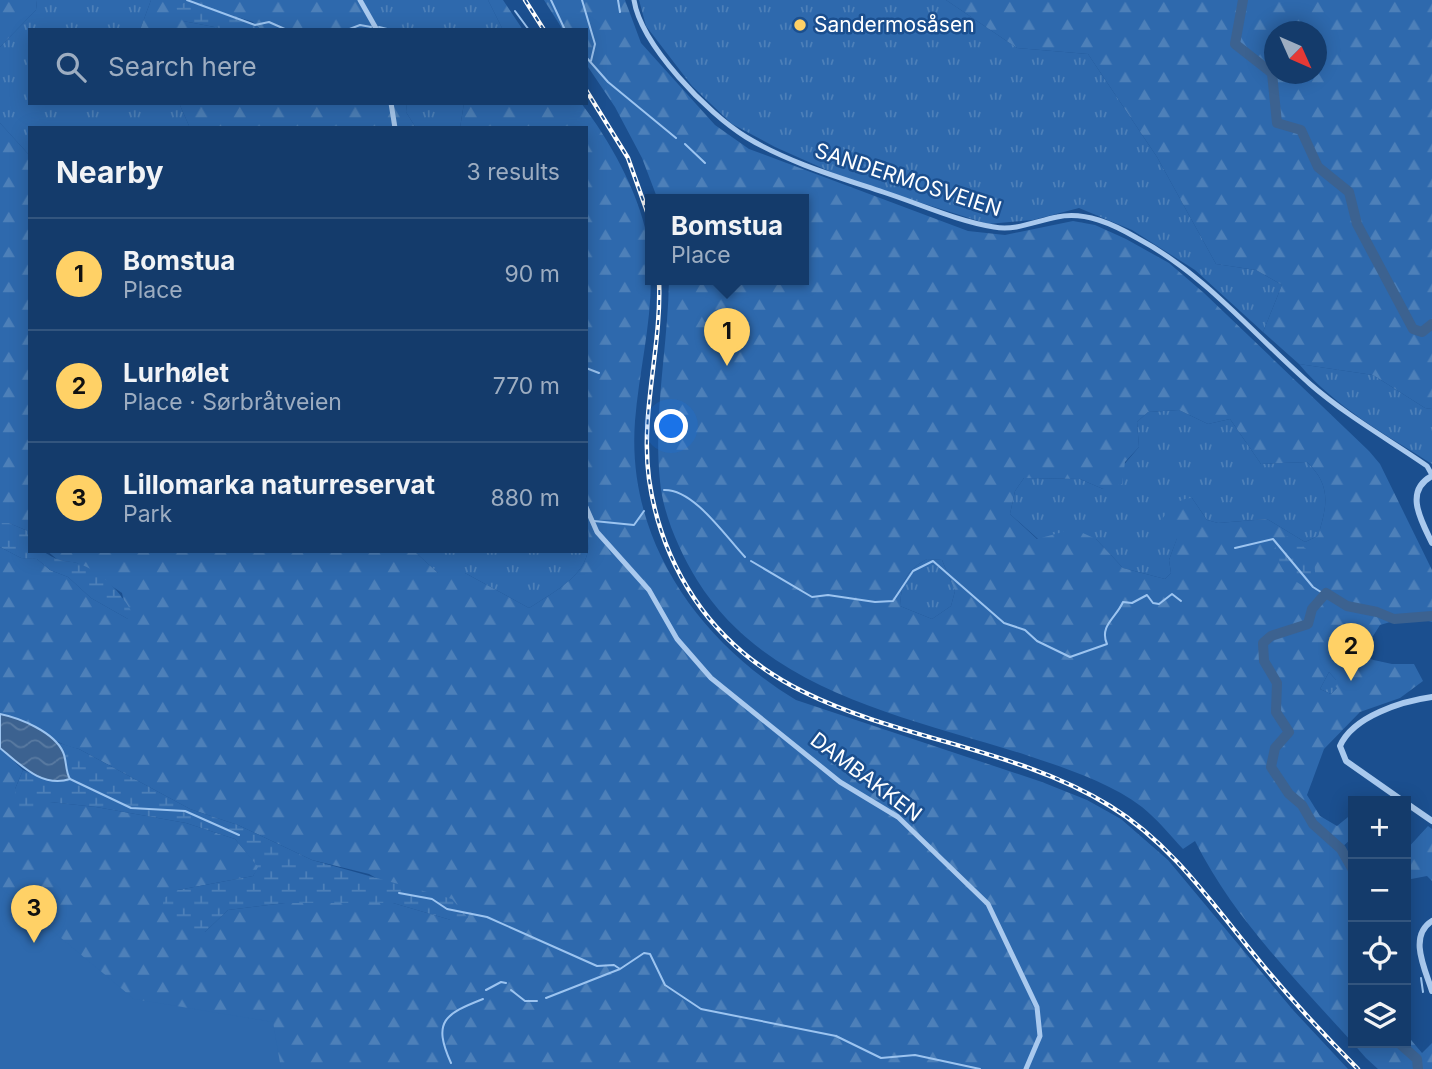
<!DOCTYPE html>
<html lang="en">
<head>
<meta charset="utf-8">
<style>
  :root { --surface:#143b6b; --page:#214673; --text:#f1f3f6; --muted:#9dadc1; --line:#33557e; --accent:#ffd166 }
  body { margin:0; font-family:Inter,sans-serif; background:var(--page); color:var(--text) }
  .controls { position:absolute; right:21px; bottom:21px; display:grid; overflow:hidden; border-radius:0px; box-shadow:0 4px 18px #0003 }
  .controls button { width:63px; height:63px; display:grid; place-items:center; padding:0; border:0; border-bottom:2px solid var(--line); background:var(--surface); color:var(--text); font:35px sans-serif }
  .compass { position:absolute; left:1264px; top:21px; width:63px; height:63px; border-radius:50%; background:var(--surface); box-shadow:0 4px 18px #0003; rotate:135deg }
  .you { position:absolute; left:672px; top:427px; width:24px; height:24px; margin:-18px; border:5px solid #fff; border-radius:50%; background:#1a73e8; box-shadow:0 0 0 10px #1a73e833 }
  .badge { display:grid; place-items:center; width:46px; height:46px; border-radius:50%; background:var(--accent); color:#111; font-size:23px; font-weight:700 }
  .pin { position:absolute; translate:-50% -58px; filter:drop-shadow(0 2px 4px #0008) }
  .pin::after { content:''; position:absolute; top:37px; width:24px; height:21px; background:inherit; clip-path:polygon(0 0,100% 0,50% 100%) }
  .popup { position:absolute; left:645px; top:194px; width:164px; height:91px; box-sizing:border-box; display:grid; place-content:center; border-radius:0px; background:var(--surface); filter:drop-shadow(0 2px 5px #0005); font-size:23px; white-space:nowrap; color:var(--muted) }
  .popup b { font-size:26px; color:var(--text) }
  .popup::after { content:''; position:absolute; left:50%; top:100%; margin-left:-14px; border:14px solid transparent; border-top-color:var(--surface) }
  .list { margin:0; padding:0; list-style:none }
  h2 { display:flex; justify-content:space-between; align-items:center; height:91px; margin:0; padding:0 28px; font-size:30px }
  h2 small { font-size:23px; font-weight:400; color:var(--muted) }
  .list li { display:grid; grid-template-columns:46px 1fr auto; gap:21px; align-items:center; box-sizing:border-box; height:112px; padding:0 28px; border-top:2px solid var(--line) }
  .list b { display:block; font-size:26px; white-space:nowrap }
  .list p { margin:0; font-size:23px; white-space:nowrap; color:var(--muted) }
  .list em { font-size:23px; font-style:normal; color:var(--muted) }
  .icon { flex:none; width:38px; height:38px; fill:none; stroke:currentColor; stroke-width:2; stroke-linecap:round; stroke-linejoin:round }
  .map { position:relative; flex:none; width:1432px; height:1069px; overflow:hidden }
  .search { position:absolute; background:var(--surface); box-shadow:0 4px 18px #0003; left:28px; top:28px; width:560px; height:77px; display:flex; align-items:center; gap:18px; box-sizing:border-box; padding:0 24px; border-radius:0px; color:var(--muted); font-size:26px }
  .panel { position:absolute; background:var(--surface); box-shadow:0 4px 18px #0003; left:28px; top:126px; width:560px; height:427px; border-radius:0px }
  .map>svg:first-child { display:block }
  .grass { fill:url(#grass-tufts) }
  .forest { fill:url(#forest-firs); fill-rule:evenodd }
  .wetland { fill:url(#wetland-marsh) }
  .park { fill:#2e69ad }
  .water { fill:url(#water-waves); stroke:#9cc4f0; stroke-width:2 }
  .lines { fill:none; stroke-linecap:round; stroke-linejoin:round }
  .stream { stroke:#9cc4f0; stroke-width:2 }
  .river { stroke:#3c6290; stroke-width:10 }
  .minor { stroke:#a9c9ee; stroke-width:5 }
  .tertiary { stroke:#a9c9ee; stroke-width:6 }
  .rail-casing { stroke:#fff; stroke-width:4.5 }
  .rail { stroke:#1b4f8f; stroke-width:2; stroke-dasharray:5; stroke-linecap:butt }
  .poi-dot { fill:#ffd166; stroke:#1b4f8f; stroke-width:2.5 }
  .labels { text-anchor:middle; stroke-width:5; stroke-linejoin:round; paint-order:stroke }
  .poi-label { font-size:21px; fill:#fff; stroke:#1b4f8f; text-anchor:start }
  .street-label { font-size:21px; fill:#fff; stroke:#1b4f8f }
</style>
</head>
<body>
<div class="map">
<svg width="1432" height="1069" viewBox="0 0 1432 1069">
  <defs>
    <pattern id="grass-tufts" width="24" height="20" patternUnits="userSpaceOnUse" patternTransform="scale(1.75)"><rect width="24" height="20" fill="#2e69ad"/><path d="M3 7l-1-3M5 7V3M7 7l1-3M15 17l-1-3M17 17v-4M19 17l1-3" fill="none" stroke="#4d80b9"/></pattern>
    <pattern id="forest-firs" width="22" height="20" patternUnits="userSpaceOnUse" patternTransform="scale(1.75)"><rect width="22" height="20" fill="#2e69ad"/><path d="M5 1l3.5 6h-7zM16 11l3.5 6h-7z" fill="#4d80b9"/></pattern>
    <pattern id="wetland-marsh" width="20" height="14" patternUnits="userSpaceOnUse" patternTransform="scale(1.75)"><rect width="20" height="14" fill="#2e69ad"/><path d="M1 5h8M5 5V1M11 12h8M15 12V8" fill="none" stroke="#4d80b9"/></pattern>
    <pattern id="water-waves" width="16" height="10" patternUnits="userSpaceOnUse" patternTransform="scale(1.75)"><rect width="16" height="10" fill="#3c6290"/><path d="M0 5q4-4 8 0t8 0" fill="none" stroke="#597aa1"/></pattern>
  </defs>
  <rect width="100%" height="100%" fill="#1b4f8f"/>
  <path class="grass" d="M 37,0 L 151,0 L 140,30 L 30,30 L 30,103 L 179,103 L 190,128 L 30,128 L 30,156 L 0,123 L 0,47 L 36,10 Z
    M 362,0 L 488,0 L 503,30 L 380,30 Z
    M 639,0 L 946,0 L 1017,48 L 1088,54 L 1157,157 L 1216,264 L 1256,270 L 1282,285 L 1263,332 L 1195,270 L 1132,230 L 1079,208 L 1033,220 L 988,224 L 849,180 L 775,147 L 732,124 L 692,86 L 646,26 Z
    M 407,103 L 464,103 L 460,128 L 416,128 L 406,112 Z
    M 1299,364 L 1373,375 L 1425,408 L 1432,409 L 1432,464 C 1385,434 1335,407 1299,364 Z
    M 1179,410 L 1208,424 L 1230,419 L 1261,464 L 1307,462 C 1332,486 1327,506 1318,536 L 1305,542 L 1267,519 L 1218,523 L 1207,520 L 1192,498 L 1169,560 L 1171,573 L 1165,579 L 1123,568 L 1096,539 L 1038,539 L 1010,514 L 1015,491 L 1024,478 L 1080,479 L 1103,489 L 1139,447 L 1137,422 L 1148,412 Z
    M 586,522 C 600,569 563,586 529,608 L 465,573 L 438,573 L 414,551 L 586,551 Z
    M 927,559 L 942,560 L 955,591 L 951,606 L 932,619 L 900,606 C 902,582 905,571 927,559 Z
    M 1329,672 L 1336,680 L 1337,688 L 1331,694 L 1320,689 Z"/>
  <path class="forest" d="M 0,0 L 37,0 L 36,10 L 0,47 Z
    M 151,0 L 361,0 L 380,30 L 261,30 L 253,22 L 193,3 L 183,21 L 230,30 L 140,30 Z
    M 488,0 L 503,0 L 523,30 L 503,30 Z
    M 544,0 L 625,0 L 641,43 L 715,125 L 749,149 L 968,231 L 1005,235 L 1073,221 L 1095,225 L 1126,239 L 1169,263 L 1204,293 L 1369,451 L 1380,464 L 1432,570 L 1432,622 L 1411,616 L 1380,625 L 1368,644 L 1369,659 L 1392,664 L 1414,664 L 1423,681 L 1400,698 L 1360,712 L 1324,749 L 1307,795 L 1320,816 L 1337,826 L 1353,813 L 1353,837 L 1338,851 L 1353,866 L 1353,1043 L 1406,1043 L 1406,1034 L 1422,1053 L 1432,1043 L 1432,1069 L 1378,1069 L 1366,1058 C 1305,988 1237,925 1195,841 L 1183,849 C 1170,835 1157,819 1142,807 C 1109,782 1065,768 1026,755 C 908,717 767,693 697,580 C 680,552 663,515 660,481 C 653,414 668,347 669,280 L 804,280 L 804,200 L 658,200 L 642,158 L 615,107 L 586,64 L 586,30 L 563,30 ZM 1179,410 L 1208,424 L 1230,419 L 1261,464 L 1307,462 C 1332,486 1327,506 1318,536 L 1305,542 L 1267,519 L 1218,523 L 1207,520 L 1192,498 C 1178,498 1170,509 1162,519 L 1177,538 L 1169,560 L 1171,573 L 1165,579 L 1123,568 L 1096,539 L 1074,529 L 1037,539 L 1010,514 L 1015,491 L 1024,478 L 1080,479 L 1103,489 L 1122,484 L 1125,462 L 1139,447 L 1137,422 L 1148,412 ZM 927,559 L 942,560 L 955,591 L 951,606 L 932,619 L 900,606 C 902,582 905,571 927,559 ZM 1329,672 L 1336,680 L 1333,684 L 1337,688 L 1331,694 L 1320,689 Z
    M 946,0 L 1432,0 L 1432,409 L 1425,408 L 1373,375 L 1299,364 L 1263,332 L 1282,285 L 1256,270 L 1216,264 L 1157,157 L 1088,54 L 1017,48 ZM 1274,32 L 1316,32 L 1316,74 L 1274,74 Z
    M 179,103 L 407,103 L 406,112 L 416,128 L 190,128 Z
    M 464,103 L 581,103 C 610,141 637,189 647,236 C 659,297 640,359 635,421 C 626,539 698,641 796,700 L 1042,782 L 1087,800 L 1121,819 L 1168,860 L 1293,1010 L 1348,1069 L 0,1069 L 0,748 L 23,770 L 15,789 L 50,802 L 96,807 L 186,823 L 235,839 L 259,867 L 253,876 L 178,890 L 205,932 L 228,910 L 285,903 L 393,903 L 451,920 L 369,874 L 312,860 L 238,825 L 190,809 L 79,749 C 51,744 29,720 0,714 L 0,547 L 21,558 L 37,559 L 50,570 L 68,577 L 91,598 L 128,619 L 122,593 L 77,563 L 58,560 L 47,551 L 414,551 L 438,573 L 465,573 L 529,608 C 563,586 600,569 586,522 L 586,128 L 460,128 Z
    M 0,123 L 30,156 L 30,532 L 9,523 L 0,523 Z
    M 1428,826 L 1432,829 L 1432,881 L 1427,876 L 1406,880 L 1406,850 Z"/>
  <path class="wetland" d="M 184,3 C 197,2 255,20 261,30 L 230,30 L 183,21 L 176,8 Z
    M 0,523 L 9,523 L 30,532 L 30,551 C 50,551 45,555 60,560 C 65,562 71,561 77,563 C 101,571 121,592 133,614 L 128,619 L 91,598 L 68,577 L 50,570 L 37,559 L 21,558 L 0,547 Z
    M 1287,536 C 1306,547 1316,553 1315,576 L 1303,586 L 1286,575 L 1272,551 Z
    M 56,742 L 79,749 L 190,809 L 238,825 L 312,860 L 452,899 L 468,918 L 451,920 L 393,903 L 285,903 L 228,910 L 205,932 L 193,929 L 162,909 L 164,898 L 178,890 L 253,876 L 258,867 L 235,839 L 186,823 L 96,807 L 50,802 L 29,817 L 18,808 L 15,789 L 23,770 C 36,776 56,784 69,779 L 63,751 Z"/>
  <path class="park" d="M 0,887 L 134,999 L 273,1022 L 281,1069 L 0,1069 Z"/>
  <path class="water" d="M 0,714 C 20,718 54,732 63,752 C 67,761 65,771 70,779 C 41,788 20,764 0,748 Z"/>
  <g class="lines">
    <path class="stream" d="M 187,0 L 255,25 L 269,22 L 287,30 L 298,30
      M 551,0 L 565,30
      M 582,0 L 595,44 L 591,61
      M 618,0 L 620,12
      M 515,11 L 529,30
      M 379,27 L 391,30
      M 301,30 L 310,30
      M 347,30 L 360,25 L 371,27
      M 586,57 L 608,82 L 676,138
      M 685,144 L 705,163
      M 586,368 L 599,373
      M 664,490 C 694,489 725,536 745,557
      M 594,521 L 634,525 L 644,511
      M 1235,548 L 1273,539 L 1313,587 L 1324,594
      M 751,561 L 812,597 L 828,595 L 875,602 L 893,601 L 913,571 L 933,561 L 1004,623 L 1025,630 L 1037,641 L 1070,657 L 1107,644 C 1099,626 1116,618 1123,602 L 1132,603 L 1147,595 L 1153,603 L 1159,604 L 1172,594 L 1181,601
      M 70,779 L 131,808 L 185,811 L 239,835
      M 399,893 L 432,899 L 447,909 L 487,917 L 597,966 L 614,965 L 620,969
      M 1421,978 L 1423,992
      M 486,990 L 501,982 L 506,983
      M 511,990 L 525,1001 L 537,1001
      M 546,998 L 620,969 L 644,953 L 650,954 L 665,985 L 701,1009 L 836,1036 L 881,1058 L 915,1055 L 980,1069
      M 451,1063 C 432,1021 445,1014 483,999"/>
    <path class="river" d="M 1243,0 L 1235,44 L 1272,73 L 1277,123 L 1301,130 L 1318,167 L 1349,192 L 1357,224 L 1413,329 L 1422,332 L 1432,324
      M 1353,870 L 1341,849 L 1313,824 L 1302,805 L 1289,794 L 1271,767 L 1275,748 L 1289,732 L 1276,712 L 1277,683 L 1264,661 L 1263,643 L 1271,636 L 1308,624 L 1312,609 L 1326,593 L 1347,606 L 1377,612 L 1394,619 L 1432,616
      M 1399,1043 L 1417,1059 L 1418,1069"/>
    <path class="minor" d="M 360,0 L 377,30
      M 634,0 C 641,45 708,114 746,137 C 787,162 838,177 883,192 C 920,204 957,221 994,227 C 1016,231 1036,221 1057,217 C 1085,211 1113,224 1137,238 C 1205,274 1253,334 1310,384 C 1347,416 1388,439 1427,466 L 1432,475
      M 391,103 L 395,128
      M 586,507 L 597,532 L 649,590 L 677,639 L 711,678 L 840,782 L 898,817 L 988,904 L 1037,1007 L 1040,1036 L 1026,1069"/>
    <path class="tertiary" d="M 1432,476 C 1403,491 1422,522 1432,543
      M 1403,801 L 1346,761 L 1340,746 C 1353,716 1403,701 1432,697
      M 1406,803 L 1432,821
      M 1432,921 C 1408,936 1425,969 1432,991"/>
    <defs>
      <path id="rail" d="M 525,0 L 544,30
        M 586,90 L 628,158 L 650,220
        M 659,280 C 662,347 640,412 649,479 C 655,521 670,562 694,598 C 789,741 976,723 1110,806 C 1169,842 1209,899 1252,952 C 1285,993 1321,1032 1358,1069"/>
    </defs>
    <use href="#rail" class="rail-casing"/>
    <use href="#rail" class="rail"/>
  </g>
  <circle class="poi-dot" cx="800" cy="25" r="7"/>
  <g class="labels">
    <g class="poi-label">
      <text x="814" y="32">Sandermosåsen</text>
    </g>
    <g class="street-label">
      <text transform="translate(908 180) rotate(18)" y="7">SANDERMOSVEIEN</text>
      <text transform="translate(866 777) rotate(37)" y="7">DAMBAKKEN</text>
    </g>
  </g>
</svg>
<div class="controls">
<button>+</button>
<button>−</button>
<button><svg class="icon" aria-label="locate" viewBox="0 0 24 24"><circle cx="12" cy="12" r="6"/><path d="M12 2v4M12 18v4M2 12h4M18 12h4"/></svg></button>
<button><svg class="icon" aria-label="layers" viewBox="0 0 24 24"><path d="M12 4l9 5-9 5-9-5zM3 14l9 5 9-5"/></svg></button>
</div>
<svg class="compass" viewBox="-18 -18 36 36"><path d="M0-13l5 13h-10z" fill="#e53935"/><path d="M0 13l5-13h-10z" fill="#9dadc1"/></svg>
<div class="you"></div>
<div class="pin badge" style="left:727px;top:366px">1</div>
<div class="popup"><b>Bomstua</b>Place</div>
<div class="pin badge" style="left:1351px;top:681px">2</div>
<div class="pin badge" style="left:34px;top:943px">3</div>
<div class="search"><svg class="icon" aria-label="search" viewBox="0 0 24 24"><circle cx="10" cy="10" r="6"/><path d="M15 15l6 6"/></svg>Search here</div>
<section class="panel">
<h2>Nearby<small>3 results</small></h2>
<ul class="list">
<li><span class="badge">1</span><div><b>Bomstua</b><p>Place</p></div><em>90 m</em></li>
<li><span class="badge">2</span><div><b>Lurhølet</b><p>Place · Sørbråtveien</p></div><em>770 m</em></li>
<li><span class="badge">3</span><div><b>Lillomarka naturreservat</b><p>Park</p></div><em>880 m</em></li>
</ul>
</section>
</div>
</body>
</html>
